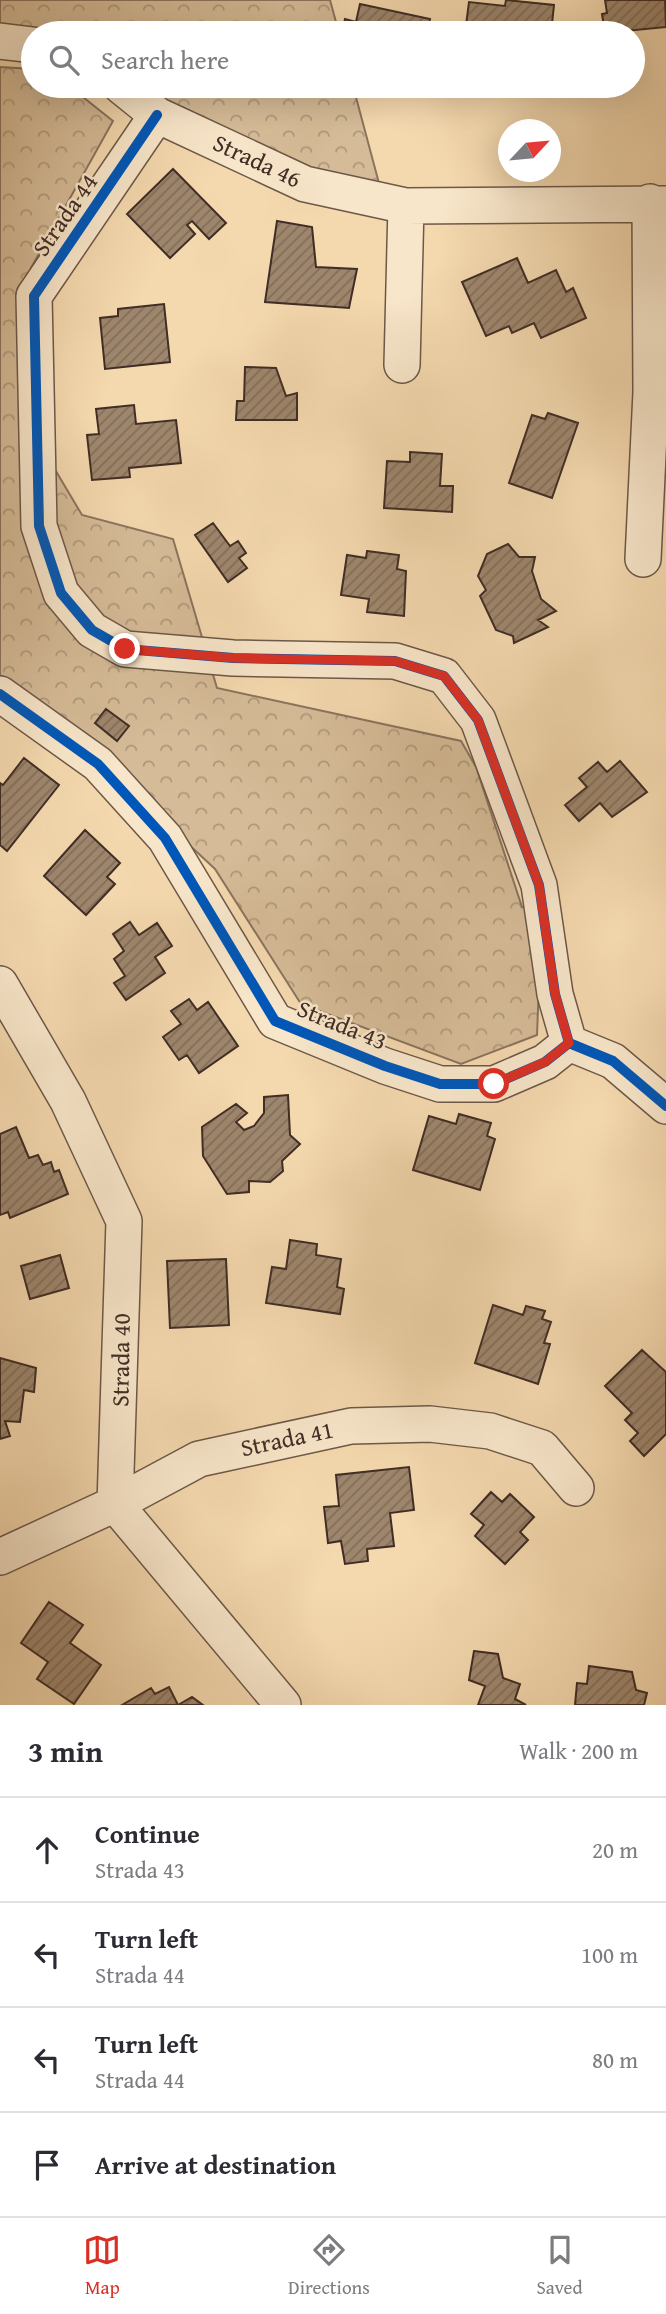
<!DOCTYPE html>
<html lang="en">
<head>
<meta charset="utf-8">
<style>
  :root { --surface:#fff; --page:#f7f7f7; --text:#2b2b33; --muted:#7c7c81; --line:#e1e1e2; --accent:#d93025 }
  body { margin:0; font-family:"Gentium Book Plus",serif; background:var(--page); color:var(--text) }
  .compass { position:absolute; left:498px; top:119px; width:63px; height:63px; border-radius:50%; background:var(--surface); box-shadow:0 7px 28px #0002; rotate:64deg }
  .stop { position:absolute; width:21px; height:21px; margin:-16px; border:5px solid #d93025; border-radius:50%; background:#fff }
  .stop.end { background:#d93025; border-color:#fff; box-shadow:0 2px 7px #0008 }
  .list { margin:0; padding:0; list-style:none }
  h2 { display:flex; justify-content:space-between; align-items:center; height:91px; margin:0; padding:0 28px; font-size:30px }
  h2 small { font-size:23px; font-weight:400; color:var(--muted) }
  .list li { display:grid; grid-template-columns:46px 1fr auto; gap:21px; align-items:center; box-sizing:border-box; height:105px; padding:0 28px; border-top:2px solid var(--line) }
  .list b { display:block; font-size:26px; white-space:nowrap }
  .list p { margin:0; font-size:23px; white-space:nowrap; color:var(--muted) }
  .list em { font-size:23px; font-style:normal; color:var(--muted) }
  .icon { flex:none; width:38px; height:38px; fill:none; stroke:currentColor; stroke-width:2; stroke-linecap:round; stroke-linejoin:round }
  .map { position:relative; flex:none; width:666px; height:1705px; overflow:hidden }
  .search { position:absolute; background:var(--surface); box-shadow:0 7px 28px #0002; left:21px; right:21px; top:21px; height:77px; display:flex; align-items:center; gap:18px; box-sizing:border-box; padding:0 24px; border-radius:38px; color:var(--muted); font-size:26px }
  .sheet { height:511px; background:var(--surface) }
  nav { display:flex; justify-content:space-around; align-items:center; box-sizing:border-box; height:98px; border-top:2px solid var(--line); background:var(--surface); font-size:19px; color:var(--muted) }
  nav a { display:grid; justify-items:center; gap:4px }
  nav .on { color:var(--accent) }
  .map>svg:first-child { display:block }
  .forest { fill:url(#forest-crowns); stroke:#8a745e; stroke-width:2 }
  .building { fill:url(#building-hatch); stroke:#402d26; stroke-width:2 }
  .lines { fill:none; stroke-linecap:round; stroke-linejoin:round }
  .minor-casing { stroke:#6d5848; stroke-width:38 }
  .minor { stroke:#f8e6ca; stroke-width:35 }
  .cycleway-casing { stroke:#f8e6ca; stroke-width:15 }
  .cycleway { stroke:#0057b8; stroke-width:10 }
  .route { stroke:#d93025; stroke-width:9 }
  .labels { text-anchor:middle; stroke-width:5; stroke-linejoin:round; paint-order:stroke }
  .street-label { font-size:24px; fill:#402d26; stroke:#f8e6ca }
</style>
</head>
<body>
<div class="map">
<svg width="666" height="1705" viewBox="0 0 666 1705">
  <defs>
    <pattern id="forest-crowns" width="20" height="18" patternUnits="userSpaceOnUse" patternTransform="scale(1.75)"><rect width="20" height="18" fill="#d5bb97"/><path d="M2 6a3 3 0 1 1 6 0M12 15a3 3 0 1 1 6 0" fill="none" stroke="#ae987b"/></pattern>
    <pattern id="building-hatch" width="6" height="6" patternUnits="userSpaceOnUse" patternTransform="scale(1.75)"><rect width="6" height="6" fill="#9e866d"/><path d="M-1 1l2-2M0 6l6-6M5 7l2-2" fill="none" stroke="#826e59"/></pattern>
  </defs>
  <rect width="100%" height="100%" fill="#f4d8ae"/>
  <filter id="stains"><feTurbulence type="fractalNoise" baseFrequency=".00286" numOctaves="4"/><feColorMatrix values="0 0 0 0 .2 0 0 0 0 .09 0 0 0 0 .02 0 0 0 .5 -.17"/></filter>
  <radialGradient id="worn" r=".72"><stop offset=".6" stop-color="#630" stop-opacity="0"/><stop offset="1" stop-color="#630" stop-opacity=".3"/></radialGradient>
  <path class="forest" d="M 0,0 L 330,0 L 339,33 L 33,33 L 0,48 Z
    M 0,67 L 33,69 L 33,86 L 69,86 L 113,121 L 31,268 L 19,409 L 82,515 L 173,539 L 217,688 L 461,741 L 476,767 L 522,907 L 542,908 L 537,1035 L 461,1064 L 301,1004 L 215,869 L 21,688 L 0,675 Z
    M 127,86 L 353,86 L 384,202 Z"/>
  <path class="building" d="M 506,0 L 554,5 L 551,33 L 465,33 L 469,2 L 505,6 Z
    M 605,0 L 665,0 L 666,27 L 605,33 L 602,14 L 607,13 Z
    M 360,4 L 430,19 L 427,33 L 342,33 L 345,19 L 356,22 Z
    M 173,169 L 226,223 L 209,239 L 192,221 L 187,225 L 195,234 L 170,258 L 127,214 Z
    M 277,221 L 312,227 L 316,267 L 357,269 L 349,308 L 265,302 Z
    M 517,258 L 528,283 L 556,270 L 566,292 L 573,288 L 586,318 L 541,338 L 534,323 L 512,333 L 509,326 L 486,336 L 462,282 Z
    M 164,304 L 170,362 L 105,369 L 100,318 L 118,316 L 118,309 Z
    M 245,367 L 276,368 L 286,396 L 297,393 L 297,420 L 236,420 L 237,401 L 244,401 Z
    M 134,405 L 136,424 L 176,420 L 181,463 L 129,468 L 130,477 L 92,480 L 87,435 L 99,434 L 96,409 Z
    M 548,413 L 578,423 L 552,498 L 509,483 L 532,415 L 545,419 Z
    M 410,452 L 442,454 L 440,486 L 453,486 L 452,512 L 384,508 L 387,461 L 410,462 Z
    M 213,523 L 230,546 L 238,541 L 246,553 L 239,558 L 247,568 L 228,582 L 195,535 Z
    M 508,544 L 519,557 L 535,557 L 532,571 L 541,599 L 556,611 L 538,620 L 548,627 L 514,643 L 513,636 L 496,630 L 480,596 L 486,590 L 478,576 L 487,554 Z
    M 367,551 L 399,555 L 397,569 L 406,571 L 404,616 L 367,612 L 369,599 L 341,595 L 347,555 L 366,558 Z
    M 106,709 L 129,726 L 117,741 L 95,723 Z
    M 24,758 L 59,785 L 7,851 L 0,845 L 0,783 L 3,785 Z
    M 620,761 L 647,792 L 612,817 L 600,803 L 579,821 L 565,805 L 587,787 L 579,778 L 598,762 L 607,772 Z
    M 85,830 L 120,863 L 107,877 L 115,884 L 86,915 L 44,876 Z
    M 130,922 L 139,935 L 157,923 L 172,946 L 155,957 L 165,973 L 126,1000 L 114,983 L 125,976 L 114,959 L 124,951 L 113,934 Z
    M 189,999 L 197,1010 L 208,1002 L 238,1046 L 199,1073 L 187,1055 L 179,1060 L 163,1037 L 181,1024 L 171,1011 Z
    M 288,1095 L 290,1135 L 300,1144 L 282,1161 L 283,1171 L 270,1182 L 249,1181 L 249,1192 L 227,1194 L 203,1156 L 202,1127 L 236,1104 L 247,1113 L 236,1122 L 244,1130 L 254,1126 L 264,1113 L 264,1097 Z
    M 459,1114 L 491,1123 L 487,1136 L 495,1139 L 480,1190 L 413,1170 L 429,1116 L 456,1124 Z
    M 16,1127 L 29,1158 L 38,1155 L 43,1165 L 51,1162 L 54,1172 L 59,1170 L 68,1194 L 10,1218 L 8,1212 L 0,1215 L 0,1134 Z
    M 290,1240 L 317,1244 L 316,1255 L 341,1259 L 337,1287 L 344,1289 L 340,1314 L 266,1303 L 272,1267 L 286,1269 Z
    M 60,1255 L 69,1288 L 30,1299 L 21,1266 Z
    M 226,1259 L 229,1325 L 170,1328 L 167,1261 Z
    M 493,1305 L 523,1315 L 526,1306 L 545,1311 L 542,1319 L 551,1322 L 544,1343 L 550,1344 L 538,1384 L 475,1363 Z
    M 642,1350 L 666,1372 L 666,1434 L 644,1456 L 630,1441 L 638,1433 L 625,1420 L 632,1413 L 605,1386 Z
    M 0,1358 L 36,1368 L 34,1392 L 24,1390 L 20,1422 L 5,1421 L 10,1436 L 0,1439 Z
    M 409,1467 L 414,1510 L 390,1513 L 394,1546 L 367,1549 L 368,1561 L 345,1564 L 341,1541 L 328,1543 L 324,1507 L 339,1506 L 336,1475 Z
    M 491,1492 L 502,1502 L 510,1494 L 534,1517 L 520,1532 L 528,1540 L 505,1564 L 475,1536 L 484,1525 L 471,1514 Z
    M 49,1602 L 83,1625 L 70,1643 L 101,1665 L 74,1704 L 37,1679 L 48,1662 L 21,1643 Z
    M 474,1651 L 498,1654 L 503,1678 L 520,1684 L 515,1699 L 526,1705 L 478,1705 L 485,1686 L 469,1680 Z
    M 589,1666 L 632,1672 L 636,1690 L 647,1693 L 644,1705 L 575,1705 L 577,1683 L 587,1684 Z
    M 169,1687 L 178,1705 L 192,1697 L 203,1705 L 122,1705 L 151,1688 L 155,1694 Z"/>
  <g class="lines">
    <defs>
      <path id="minor" d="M 0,41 L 33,45
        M 121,86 L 157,115 L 305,184 L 406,206 L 666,204
        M 157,115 L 34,296 L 39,526 L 61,593 L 92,630 L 125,649 L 233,658 L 395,661 L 444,676 L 478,720 L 539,885 L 555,994 L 569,1043
        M 402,365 L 406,206
        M 643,559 L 651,392 L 650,202
        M 0,694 L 98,764 L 165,838 L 275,1021 L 385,1066 L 440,1084 L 494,1084 L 545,1062 L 569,1043 L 613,1061 L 666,1106
        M 0,984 L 68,1101 L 124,1221 L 115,1504 L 283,1705
        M 0,1557 L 115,1504 L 199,1459 L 351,1426 L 430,1424 L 490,1431 L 542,1448 L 576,1488"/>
    </defs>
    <use href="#minor" class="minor-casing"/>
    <use href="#minor" class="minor"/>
    <defs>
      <path id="cycleway" d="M 157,115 L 34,296 L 39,526 L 61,593 L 92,630 L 125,649 L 233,658 L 395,661 L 444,676 L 478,720 L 539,885 L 555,994 L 569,1043
        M 0,694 L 98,764 L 165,838 L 275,1021 L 385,1066 L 440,1084 L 494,1084 L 545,1062 L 569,1043 L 613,1061 L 666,1106"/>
    </defs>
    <use href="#cycleway" class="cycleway-casing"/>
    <use href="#cycleway" class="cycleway"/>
  </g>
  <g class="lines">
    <path class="route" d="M 125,649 L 233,658 L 395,661 L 444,676 L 478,720 L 539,885 L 555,994 L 569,1043 L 545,1062 L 494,1084"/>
  </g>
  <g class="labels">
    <g class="street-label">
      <text transform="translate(257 161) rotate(25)" y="8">Strada 46</text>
      <text transform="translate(65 215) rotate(-55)" y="8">Strada 44</text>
      <text transform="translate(342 1025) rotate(22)" y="8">Strada 43</text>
      <text transform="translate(121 1360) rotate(-89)" y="8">Strada 40</text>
      <text transform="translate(287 1439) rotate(-12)" y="8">Strada 41</text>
    </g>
  </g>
  <rect width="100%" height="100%" filter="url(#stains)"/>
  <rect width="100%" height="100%" fill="url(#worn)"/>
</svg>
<svg class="compass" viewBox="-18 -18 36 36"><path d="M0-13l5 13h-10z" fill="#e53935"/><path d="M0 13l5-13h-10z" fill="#7c7c81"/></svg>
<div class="stop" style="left:494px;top:1084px"></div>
<div class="stop end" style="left:125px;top:649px"></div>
<div class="search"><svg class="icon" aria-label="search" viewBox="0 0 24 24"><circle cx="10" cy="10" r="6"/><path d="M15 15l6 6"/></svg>Search here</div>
</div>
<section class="sheet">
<h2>3 min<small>Walk · 200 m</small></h2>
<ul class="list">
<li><svg class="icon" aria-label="ahead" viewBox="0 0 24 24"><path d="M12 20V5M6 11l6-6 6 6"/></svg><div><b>Continue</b><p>Strada 43</p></div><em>20 m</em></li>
<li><svg class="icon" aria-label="left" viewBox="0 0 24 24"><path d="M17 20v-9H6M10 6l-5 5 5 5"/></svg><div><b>Turn left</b><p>Strada 44</p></div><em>100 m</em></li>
<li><svg class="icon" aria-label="left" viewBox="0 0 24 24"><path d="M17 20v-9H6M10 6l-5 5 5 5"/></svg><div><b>Turn left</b><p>Strada 44</p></div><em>80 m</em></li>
<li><svg class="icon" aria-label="arrive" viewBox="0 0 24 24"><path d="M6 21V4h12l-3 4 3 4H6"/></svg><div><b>Arrive at destination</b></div></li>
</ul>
</section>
<nav>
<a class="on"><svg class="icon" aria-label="map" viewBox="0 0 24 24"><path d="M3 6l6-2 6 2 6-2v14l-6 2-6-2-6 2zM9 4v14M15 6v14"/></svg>Map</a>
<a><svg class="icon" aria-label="directions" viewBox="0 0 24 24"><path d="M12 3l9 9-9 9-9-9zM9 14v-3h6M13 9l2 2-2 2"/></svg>Directions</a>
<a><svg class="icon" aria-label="saved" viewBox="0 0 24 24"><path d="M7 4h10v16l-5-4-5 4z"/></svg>Saved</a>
</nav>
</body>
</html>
